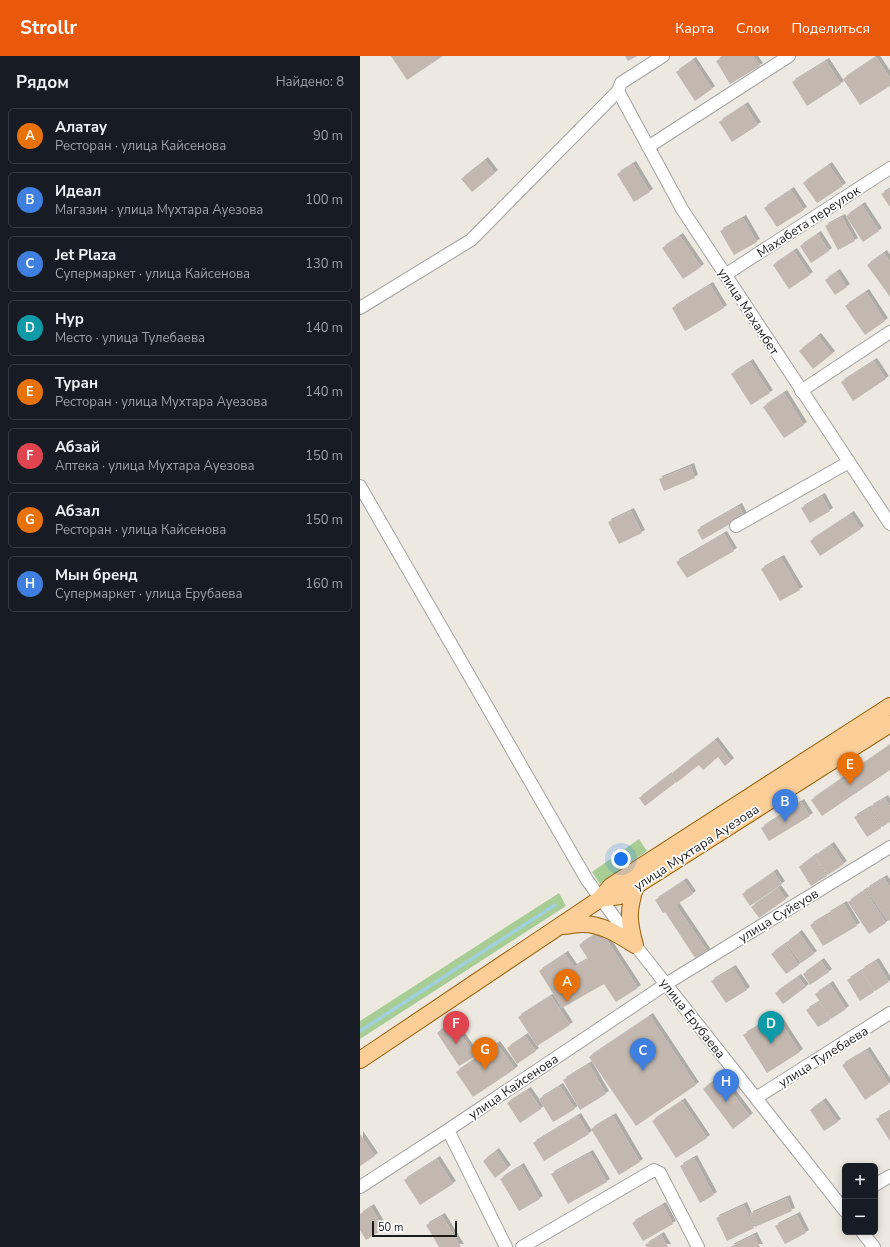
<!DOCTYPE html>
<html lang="ru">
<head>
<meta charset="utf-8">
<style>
  :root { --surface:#171b24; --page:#242831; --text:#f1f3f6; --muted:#9ea1a6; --line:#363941; --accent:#ea580c }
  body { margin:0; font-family:"Nunito Sans",sans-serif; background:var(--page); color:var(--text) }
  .controls { position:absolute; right:12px; bottom:12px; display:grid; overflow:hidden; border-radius:6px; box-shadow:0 2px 10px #0003 }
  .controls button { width:36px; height:36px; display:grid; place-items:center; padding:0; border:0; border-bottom:1px solid var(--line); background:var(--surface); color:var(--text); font:20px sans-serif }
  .scale { position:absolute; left:12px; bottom:10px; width:85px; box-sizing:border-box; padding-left:4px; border:2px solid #1b1b1b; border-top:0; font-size:11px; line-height:14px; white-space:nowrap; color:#1b1b1b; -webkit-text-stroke:3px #fff; paint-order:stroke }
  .you { position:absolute; left:261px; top:803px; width:14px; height:14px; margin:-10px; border:3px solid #fff; border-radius:50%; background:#1a73e8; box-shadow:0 0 0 6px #1a73e833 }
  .badge { display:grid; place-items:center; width:26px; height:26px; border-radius:50%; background:var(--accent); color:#fff; font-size:13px; font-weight:700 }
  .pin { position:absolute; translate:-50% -33px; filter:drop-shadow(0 1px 2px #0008) }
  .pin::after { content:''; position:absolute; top:21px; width:14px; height:12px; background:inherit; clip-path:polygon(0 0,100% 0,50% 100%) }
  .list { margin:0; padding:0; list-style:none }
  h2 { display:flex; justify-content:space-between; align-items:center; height:52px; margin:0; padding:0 16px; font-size:17px }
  h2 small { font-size:13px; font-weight:400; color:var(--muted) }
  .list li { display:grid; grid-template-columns:26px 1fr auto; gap:12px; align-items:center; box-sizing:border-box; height:56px; margin:0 8px 8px; padding:0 8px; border:1px solid var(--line); border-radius:6px }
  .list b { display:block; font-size:15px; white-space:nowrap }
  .list p { margin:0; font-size:13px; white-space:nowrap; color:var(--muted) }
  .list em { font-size:13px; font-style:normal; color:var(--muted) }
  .map { position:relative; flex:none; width:530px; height:1191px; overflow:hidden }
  header { display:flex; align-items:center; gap:24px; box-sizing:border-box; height:56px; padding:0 20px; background:var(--accent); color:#fff }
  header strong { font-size:19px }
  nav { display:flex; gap:22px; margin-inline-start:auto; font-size:14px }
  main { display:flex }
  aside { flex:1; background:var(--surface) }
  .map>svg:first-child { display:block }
  .forest { fill:#a7cd95 }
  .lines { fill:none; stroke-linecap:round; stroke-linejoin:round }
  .stream { stroke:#a0d0dc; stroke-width:3.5 }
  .building { fill:#c2b8b0; filter:url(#shadow) }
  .minor-casing { stroke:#a2a2a2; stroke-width:14 }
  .major-casing { stroke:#935e00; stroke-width:18 }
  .minor { stroke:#fff; stroke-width:12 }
  .major { stroke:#fcce97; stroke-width:16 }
  .labels { text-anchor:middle; stroke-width:3.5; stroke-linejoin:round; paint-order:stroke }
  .street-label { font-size:13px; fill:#1b1b1b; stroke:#fff }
</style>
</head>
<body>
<header>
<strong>Strollr</strong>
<nav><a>Карта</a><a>Слои</a><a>Поделиться</a></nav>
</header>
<main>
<aside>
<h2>Рядом<small>Найдено: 8</small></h2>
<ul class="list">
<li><span class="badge" style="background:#e8710a">A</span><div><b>Алатау</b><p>Ресторан · улица Кайсенова</p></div><em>90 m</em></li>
<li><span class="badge" style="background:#3f7fe0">B</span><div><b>Идеал</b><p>Магазин · улица Мухтара Ауезова</p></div><em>100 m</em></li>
<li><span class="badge" style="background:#3f7fe0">C</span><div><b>Jet Plaza</b><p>Супермаркет · улица Кайсенова</p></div><em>130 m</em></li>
<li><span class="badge" style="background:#0f9aa8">D</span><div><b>Нур</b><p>Место · улица Тулебаева</p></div><em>140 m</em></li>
<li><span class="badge" style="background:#e8710a">E</span><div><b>Туран</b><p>Ресторан · улица Мухтара Ауезова</p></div><em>140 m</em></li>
<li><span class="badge" style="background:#e0444e">F</span><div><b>Абзай</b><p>Аптека · улица Мухтара Ауезова</p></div><em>150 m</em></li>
<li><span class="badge" style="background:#e8710a">G</span><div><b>Абзал</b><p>Ресторан · улица Кайсенова</p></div><em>150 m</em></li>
<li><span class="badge" style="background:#3f7fe0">H</span><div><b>Мын бренд</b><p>Супермаркет · улица Ерубаева</p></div><em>160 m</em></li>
</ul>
</aside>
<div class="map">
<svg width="530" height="1191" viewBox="0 0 530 1191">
  <defs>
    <filter id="shadow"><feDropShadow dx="3" dy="-3" stdDeviation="0" flood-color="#0004"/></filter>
  </defs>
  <rect width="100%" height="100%" fill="#ede9e1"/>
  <path class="forest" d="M 279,783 L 287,795 L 240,828 L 232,816 Z
    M 199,837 L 206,850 L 0,983 L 0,965 Z"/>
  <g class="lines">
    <path class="stream" d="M 0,975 L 195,849"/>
  </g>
  <path class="building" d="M 31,0 L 83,0 L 47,24 Z
    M 265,0 L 277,0 L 268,5 Z
    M 364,0 L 393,0 L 400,10 L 370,28 L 356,5 Z
    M 516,1 L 530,22 L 530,30 L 500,49 L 483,23 Z
    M 333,4 L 352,33 L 335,45 L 316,16 Z
    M 466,5 L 481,28 L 447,50 L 432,26 Z
    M 385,49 L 398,69 L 372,86 L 359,66 Z
    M 125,104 L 135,117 L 112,136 L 101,123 Z
    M 273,108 L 290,136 L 274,146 L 257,118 Z
    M 469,109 L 483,130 L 457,147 L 443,127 Z
    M 530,133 L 530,151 L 521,138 Z
    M 431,134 L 444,154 L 417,171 L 404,152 Z
    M 502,149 L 519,175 L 503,186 L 486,160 Z
    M 482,161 L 495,185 L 478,194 L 465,170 Z
    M 383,162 L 397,186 L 374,199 L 360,175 Z
    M 458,178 L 469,195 L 451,207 L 440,190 Z
    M 320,180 L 341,211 L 323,223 L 302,192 Z
    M 434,195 L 450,219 L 429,233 L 413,209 Z
    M 524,197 L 530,206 L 530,241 L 507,209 Z
    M 477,216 L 487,231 L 475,239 L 465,224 Z
    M 350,229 L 364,252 L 325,275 L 312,252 Z
    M 506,236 L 525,265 L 505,279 L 485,250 Z
    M 458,280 L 472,298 L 453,313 L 439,295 Z
    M 514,305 L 526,323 L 493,345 L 481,326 Z
    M 390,306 L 410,337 L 391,349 L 371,318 Z
    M 424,337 L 444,369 L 424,382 L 403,351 Z
    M 331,410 L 335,422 L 304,435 L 299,423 Z
    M 462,440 L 470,455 L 450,467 L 441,452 Z
    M 379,450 L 384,460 L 342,484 L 337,474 Z
    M 271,455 L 282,477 L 259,488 L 248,466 Z
    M 491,458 L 501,473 L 460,500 L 450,485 Z
    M 364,478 L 374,495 L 327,522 L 316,506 Z
    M 421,502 L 440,534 L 420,545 L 401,513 Z
    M 355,684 L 371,705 L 365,710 L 358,701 L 343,714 L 339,709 L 316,727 L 310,719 Z
    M 530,689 L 530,714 L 462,760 L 451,744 Z
    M 309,719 L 315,727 L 285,750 L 279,742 Z
    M 525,742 L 530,751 L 530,766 L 522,771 L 510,751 Z
    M 441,746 L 450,760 L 409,785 L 401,772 Z
    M 509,752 L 521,772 L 507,781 L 494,761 Z
    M 471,789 L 484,808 L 468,819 L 455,800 Z
    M 454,800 L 467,820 L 451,830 L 439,811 Z
    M 414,816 L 422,828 L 390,850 L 382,838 Z
    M 524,822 L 530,831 L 530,864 L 528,865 L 506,833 Z
    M 324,825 L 333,838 L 316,849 L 351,901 L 339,908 L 305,856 L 303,857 L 295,844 Z
    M 418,832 L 426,843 L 399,862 L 391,851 Z
    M 505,834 L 526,867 L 509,878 L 488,846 Z
    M 484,848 L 497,870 L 480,880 L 467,858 Z
    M 467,859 L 480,880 L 463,890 L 450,869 Z
    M 241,875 L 278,932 L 256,946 L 244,928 L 202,952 L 179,915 L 205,898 L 214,911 L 228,903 L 219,889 Z
    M 439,877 L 454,898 L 441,907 L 426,887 Z
    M 425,888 L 439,909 L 426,918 L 411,898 Z
    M 461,905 L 469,916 L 450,929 L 443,918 Z
    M 516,905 L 529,926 L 515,935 L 501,914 Z
    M 373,912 L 387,934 L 366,947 L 351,925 Z
    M 501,915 L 514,936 L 500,945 L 487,924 Z
    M 438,921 L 446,931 L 423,948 L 415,937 Z
    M 470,928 L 486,953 L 471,963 L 455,938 Z
    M 191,940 L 210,969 L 177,990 L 158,961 Z
    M 459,946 L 470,964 L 458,971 L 446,954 Z
    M 290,960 L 336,1029 L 276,1070 L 229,1001 Z
    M 418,962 L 440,996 L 407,1017 L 383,979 L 408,964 L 412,966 Z
    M 92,966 L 116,1000 L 99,1010 L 77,977 Z
    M 165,980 L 176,995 L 157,1008 L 147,992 Z
    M 137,988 L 155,1013 L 113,1041 L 96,1016 Z
    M 507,994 L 529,1028 L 505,1044 L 482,1009 Z
    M 229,1008 L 246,1038 L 220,1054 L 203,1024 Z
    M 360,1020 L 390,1060 L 373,1073 L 343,1033 Z
    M 200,1030 L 215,1053 L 193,1066 L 179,1043 Z
    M 168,1034 L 181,1053 L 160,1067 L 147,1047 Z
    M 322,1045 L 347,1082 L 316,1102 L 292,1065 Z
    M 463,1045 L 478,1066 L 464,1075 L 450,1054 Z
    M 530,1055 L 530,1085 L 516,1063 Z
    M 218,1060 L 229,1078 L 184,1105 L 173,1087 Z
    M 253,1060 L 280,1106 L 259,1119 L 231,1073 Z
    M 0,1078 L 15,1100 L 0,1110 Z
    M 136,1095 L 148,1112 L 135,1122 L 123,1105 Z
    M 230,1097 L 247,1126 L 208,1148 L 191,1118 Z
    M 334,1102 L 354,1139 L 340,1147 L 320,1110 Z
    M 77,1103 L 93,1128 L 60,1149 L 44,1124 Z
    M 161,1110 L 180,1143 L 159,1155 L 140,1123 Z
    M 427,1142 L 432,1155 L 395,1171 L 390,1158 Z
    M 303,1149 L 313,1168 L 283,1185 L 272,1167 Z
    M 384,1149 L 394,1172 L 367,1185 L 356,1162 Z
    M 11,1151 L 24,1173 L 6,1184 L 0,1174 L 0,1158 Z
    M 437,1159 L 446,1177 L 425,1188 L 415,1170 Z
    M 82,1160 L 101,1191 L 79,1191 L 66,1169 Z
    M 301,1179 L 308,1191 L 287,1191 L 285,1189 Z
    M 394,1179 L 400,1191 L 370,1191 Z"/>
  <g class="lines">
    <defs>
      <path id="minor" d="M 258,35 L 322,153 L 530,468
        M 288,91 L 429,0
        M 365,219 L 530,112
        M 0,252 L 111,184 L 258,35 L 261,27 L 303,0
        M 441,335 L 530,276
        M 0,430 L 227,824 L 275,889 L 485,1155
        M 376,470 L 489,406
        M 396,1042 L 530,957
        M 88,1074 L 146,1191
        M 515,1129 L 530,1120
        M 0,1131 L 88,1074 L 306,928 L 530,791
        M 502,1176 L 514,1191
        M 162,1191 L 294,1114 L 300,1117 L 338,1191"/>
      <path id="major" d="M 240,843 L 260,840 L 530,668
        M 201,870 C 208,870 215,868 223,868 C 242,868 259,879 275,889
        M 275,889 C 268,864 268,854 276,829
        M 0,1004 L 240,843 L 251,830 L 530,650"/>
    </defs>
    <use href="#minor" class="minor-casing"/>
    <use href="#major" class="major-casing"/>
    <use href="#minor" class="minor"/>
    <use href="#major" class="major"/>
  </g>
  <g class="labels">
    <g class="street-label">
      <text transform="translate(448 165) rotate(-33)" y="5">Махабета переулок</text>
      <text transform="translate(389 255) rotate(57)" y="5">улица Махамбет</text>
      <text transform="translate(336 791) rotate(-33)" y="5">улица Мухтара Ауезова</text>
      <text transform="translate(418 859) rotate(-31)" y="5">улица Суйеуов</text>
      <text transform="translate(333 962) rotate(52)" y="5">улица Ерубаева</text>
      <text transform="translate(463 1000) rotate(-32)" y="5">улица Тулебаева</text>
      <text transform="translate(153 1030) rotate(-34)" y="5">улица Кайсенова</text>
    </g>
  </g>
</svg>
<div class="controls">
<button>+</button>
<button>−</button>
</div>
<div class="scale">50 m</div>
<div class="you"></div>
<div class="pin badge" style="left:207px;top:946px;background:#e8710a">A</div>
<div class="pin badge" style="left:425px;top:766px;background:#3f7fe0">B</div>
<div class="pin badge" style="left:283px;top:1015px;background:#3f7fe0">C</div>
<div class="pin badge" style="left:411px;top:988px;background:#0f9aa8">D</div>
<div class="pin badge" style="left:490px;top:729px;background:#e8710a">E</div>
<div class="pin badge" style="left:96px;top:988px;background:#e0444e">F</div>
<div class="pin badge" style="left:125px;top:1014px;background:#e8710a">G</div>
<div class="pin badge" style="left:366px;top:1046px;background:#3f7fe0">H</div>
</div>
</main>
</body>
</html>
